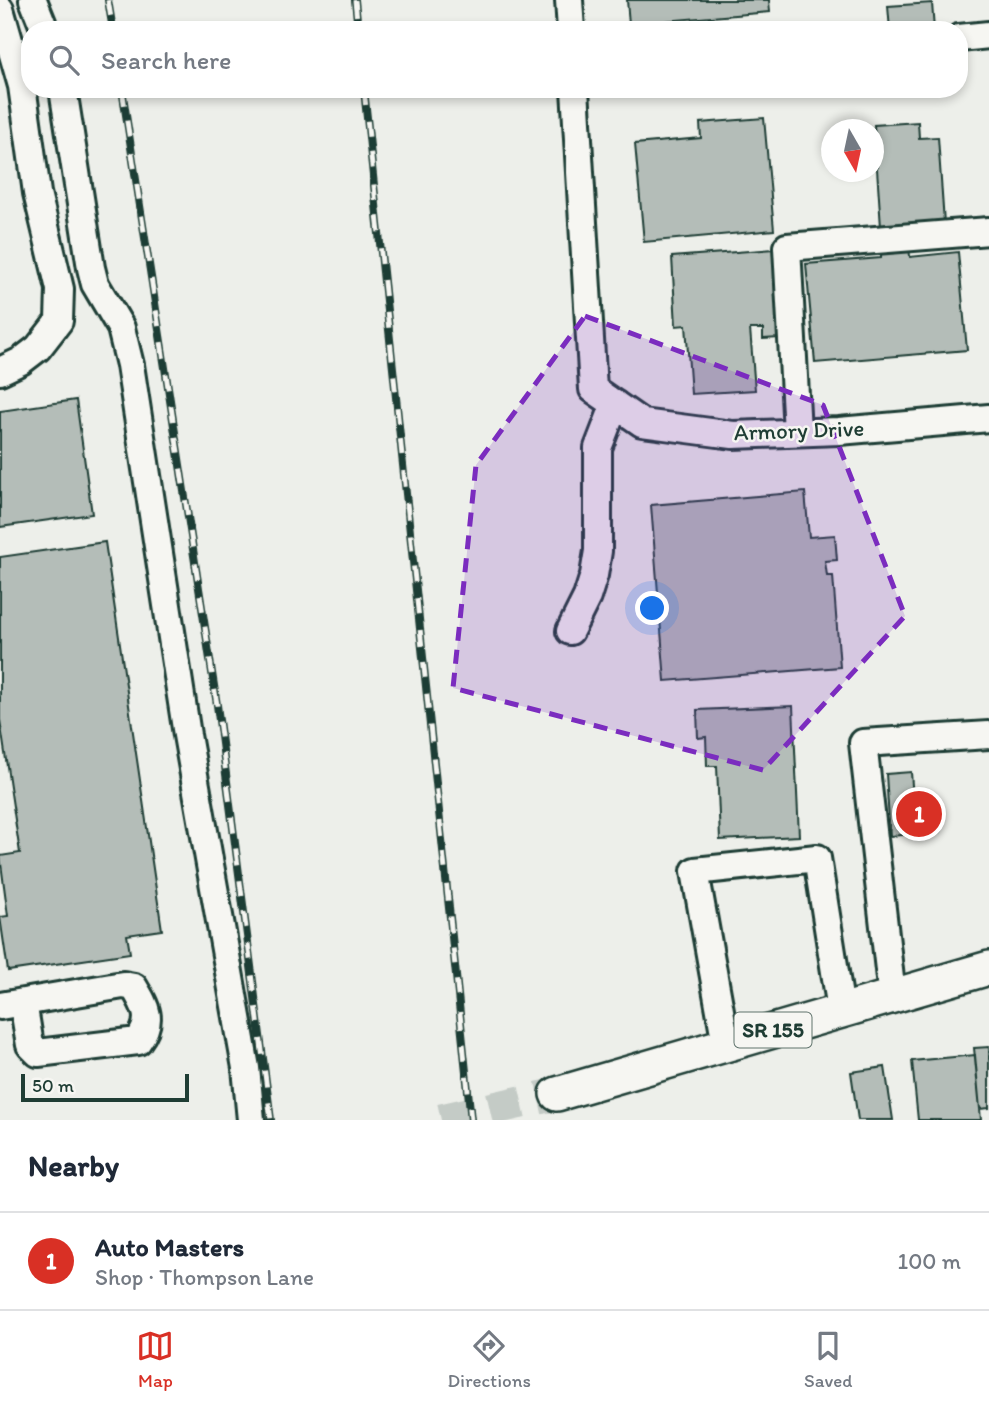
<!DOCTYPE html>
<html lang="en">
<head>
<meta charset="utf-8">
<style>
  :root { --surface:#fff; --page:#f6f6f7; --text:#1f2937; --muted:#747a83; --line:#e0e1e3; --accent:#d93025 }
  body { margin:0; font-family:Itim,sans-serif; background:var(--page); color:var(--text) }
  .compass { position:absolute; left:821px; top:119px; width:63px; height:63px; border-radius:50%; background:var(--surface); box-shadow:0 4px 10px #0003; rotate:171deg }
  .scale { position:absolute; left:21px; bottom:18px; width:168px; box-sizing:border-box; padding-left:7px; border:4px solid #1f3d34; border-top:0; font-size:19px; line-height:24px; white-space:nowrap; color:#1f3d34; -webkit-text-stroke:5px #f6f6f2; paint-order:stroke }
  .you { position:absolute; left:653px; top:609px; width:24px; height:24px; margin:-18px; border:5px solid #fff; border-radius:50%; background:#1a73e8; box-shadow:0 0 0 10px #1a73e833 }
  .badge { display:grid; place-items:center; width:46px; height:46px; border-radius:50%; background:var(--accent); color:#fff; font-size:23px; font-weight:700 }
  .pin { position:absolute; translate:-50% -50%; border:4px solid #fff; box-shadow:0 2px 7px #0006 }
  .list { margin:0; padding:0; list-style:none }
  h2 { display:flex; justify-content:space-between; align-items:center; height:91px; margin:0; padding:0 28px; font-size:30px }
  h2 small { font-size:23px; font-weight:400; color:var(--muted) }
  .list li { display:grid; grid-template-columns:46px 1fr auto; gap:21px; align-items:center; box-sizing:border-box; height:98px; padding:0 28px; border-top:2px solid var(--line) }
  .list b { display:block; font-size:26px; white-space:nowrap }
  .list p { margin:0; font-size:23px; white-space:nowrap; color:var(--muted) }
  .list em { font-size:23px; font-style:normal; color:var(--muted) }
  .icon { flex:none; width:38px; height:38px; fill:none; stroke:currentColor; stroke-width:2; stroke-linecap:round; stroke-linejoin:round }
  .map { position:relative; flex:none; width:989px; height:1120px; overflow:hidden }
  .search { position:absolute; background:var(--surface); box-shadow:0 4px 10px #0003; left:21px; right:21px; top:21px; height:77px; display:flex; align-items:center; gap:18px; box-sizing:border-box; padding:0 24px; border-radius:28px; color:var(--muted); font-size:26px }
  .sheet { height:189px; background:var(--surface) }
  nav { display:flex; justify-content:space-around; align-items:center; box-sizing:border-box; height:98px; border-top:2px solid var(--line); background:var(--surface); font-size:19px; color:var(--muted) }
  nav a { display:grid; justify-items:center; gap:4px }
  nav .on { color:var(--accent) }
  .map>svg:first-child { display:block }
  .building { fill:#b4bdb8; stroke:#1f3d34; stroke-width:2 }
  .lines { fill:none; stroke-linecap:round; stroke-linejoin:round }
  .major-tunnel { stroke:#c4cbc6; stroke-width:33; stroke-dasharray:33 17; stroke-linecap:butt }
  .minor-casing { stroke:#1f3d34; stroke-width:32 }
  .major-casing { stroke:#1f3d34; stroke-width:38 }
  .minor { stroke:#f6f6f2; stroke-width:26 }
  .major { stroke:#f6f6f2; stroke-width:33 }
  .rail-casing { stroke:#1f3d34; stroke-width:8 }
  .rail { stroke:#f6f6f2; stroke-width:5; stroke-dasharray:16; stroke-linecap:butt }
  .marked { fill:#7b2cbf; fill-opacity:0.2; stroke:#7b2cbf; stroke-width:5; stroke-dasharray:14 9; stroke-linejoin:round }
  .labels { text-anchor:middle; stroke-width:5; stroke-linejoin:round; paint-order:stroke }
  .shield { fill:#f6f6f2; stroke:#60746d; stroke-width:2 }
  .shield-label { font-size:21px; font-weight:bold; fill:#1f3d34 }
  .street-label { font-size:23px; fill:#1f3d34; stroke:#f6f6f2 }
</style>
</head>
<body>
<div class="map">
<svg width="989" height="1120" viewBox="0 0 989 1120">
  <rect width="100%" height="100%" fill="#edefea"/>
  <filter id="ink" filterUnits="userSpaceOnUse"><feTurbulence type="fractalNoise" baseFrequency=".0143" numOctaves="2"/><feDisplacementMap in="SourceGraphic" scale="14" xChannelSelector="R" yChannelSelector="G"/><feConvolveMatrix kernelMatrix="1 2 1 2 8 2 1 2 1" color-interpolation-filters="sRGB"/></filter>
  <g filter="url(#ink)">
    <path class="building" d="M 627,0 L 769,0 L 770,12 L 629,24 Z
      M 932,3 L 934,30 L 890,30 L 888,6 Z
      M 711,26 L 711,30 L 668,30 Z
      M 764,118 L 774,230 L 644,242 L 635,144 L 701,138 L 700,123 Z
      M 918,122 L 919,138 L 938,137 L 944,223 L 881,227 L 874,125 Z
      M 909,246 L 910,257 L 958,252 L 967,350 L 815,363 L 806,264 L 881,258 L 881,249 Z
      M 774,249 L 780,338 L 763,339 L 763,329 L 750,329 L 755,390 L 691,394 L 686,325 L 676,326 L 672,257 Z
      M 76,400 L 92,514 L 0,527 L 0,411 Z
      M 805,492 L 809,537 L 835,535 L 837,560 L 825,561 L 827,576 L 833,576 L 840,667 L 665,681 L 651,505 Z
      M 105,542 L 162,930 L 127,935 L 130,953 L 8,971 L 0,917 L 8,916 L 0,856 L 20,853 L 0,720 L 0,557 Z
      M 793,706 L 799,836 L 720,840 L 717,766 L 707,766 L 706,737 L 698,738 L 697,710 Z
      M 911,772 L 913,799 L 938,797 L 940,832 L 890,836 L 886,774 Z
      M 989,1047 L 989,1108 L 980,1109 L 974,1048 Z
      M 975,1055 L 981,1120 L 918,1120 L 912,1061 Z
      M 885,1067 L 893,1120 L 858,1120 L 851,1072 Z"/>
    <g class="lines">
      <path class="major-tunnel" d="M 441,1120 L 557,1094"/>
      <defs>
        <path id="minor" d="M 33,0 L 45,30
          M 569,0 L 571,30
          M 0,9 L 22,86 L 37,193 L 60,289 L 59,321 L 38,348 L 21,361 L 0,371
          M 959,38 L 989,35
          M 63,89 L 91,268 L 95,284 L 121,328 L 130,365 L 187,735 L 246,1068 L 251,1120
          M 575,89 L 593,389 L 642,423 L 733,435 L 839,431 L 989,418
          M 797,432 L 787,247 L 989,231
          M 570,631 L 587,597 L 594,575 L 598,551 L 598,448 L 615,404
          M 892,996 L 863,743 L 989,735
          M 0,1006 L 123,985 L 134,987 C 146,1007 154,1020 138,1041 L 38,1053 L 30,1045 L 23,1002
          M 726,1044 L 695,871 L 817,858 L 841,1010"/>
        <path id="major" d="M 557,1094 L 989,968"/>
      </defs>
      <use href="#minor" class="minor-casing"/>
      <use href="#major" class="major-casing"/>
      <use href="#minor" class="minor"/>
      <use href="#major" class="major"/>
      <defs>
        <path id="rail" d="M 108,0 L 113,30
          M 355,0 L 358,30
          M 122,89 L 217,705 L 271,1120
          M 364,89 L 471,1120"/>
      </defs>
      <use href="#rail" class="rail-casing"/>
      <use href="#rail" class="rail"/>
    </g>
  </g>
  <path class="marked" d="M 585,316 L 823,405 L 905,616 L 763,770 L 453,688 L 476,465 Z"/>
  <g class="labels">
    <rect class="shield" x="734.5" y="1012.5" width="77" height="35" rx="5"/>
    <g class="shield-label">
      <text x="773" y="1037">SR 155</text>
    </g>
    <g class="street-label">
      <text transform="translate(799 430) rotate(-2)" y="8">Armory Drive</text>
    </g>
  </g>
</svg>
<svg class="compass" viewBox="-18 -18 36 36"><path d="M0-13l5 13h-10z" fill="#e53935"/><path d="M0 13l5-13h-10z" fill="#747a83"/></svg>
<div class="scale">50 m</div>
<div class="you"></div>
<div class="pin badge" style="left:919px;top:814px">1</div>
<div class="search"><svg class="icon" aria-label="search" viewBox="0 0 24 24"><circle cx="10" cy="10" r="6"/><path d="M15 15l6 6"/></svg>Search here</div>
</div>
<section class="sheet">
<h2>Nearby<small></small></h2>
<ul class="list">
<li><span class="badge">1</span><div><b>Auto Masters</b><p>Shop · Thompson Lane</p></div><em>100 m</em></li>
</ul>
</section>
<nav>
<a class="on"><svg class="icon" aria-label="map" viewBox="0 0 24 24"><path d="M3 6l6-2 6 2 6-2v14l-6 2-6-2-6 2zM9 4v14M15 6v14"/></svg>Map</a>
<a><svg class="icon" aria-label="directions" viewBox="0 0 24 24"><path d="M12 3l9 9-9 9-9-9zM9 14v-3h6M13 9l2 2-2 2"/></svg>Directions</a>
<a><svg class="icon" aria-label="saved" viewBox="0 0 24 24"><path d="M7 4h10v16l-5-4-5 4z"/></svg>Saved</a>
</nav>
</body>
</html>
